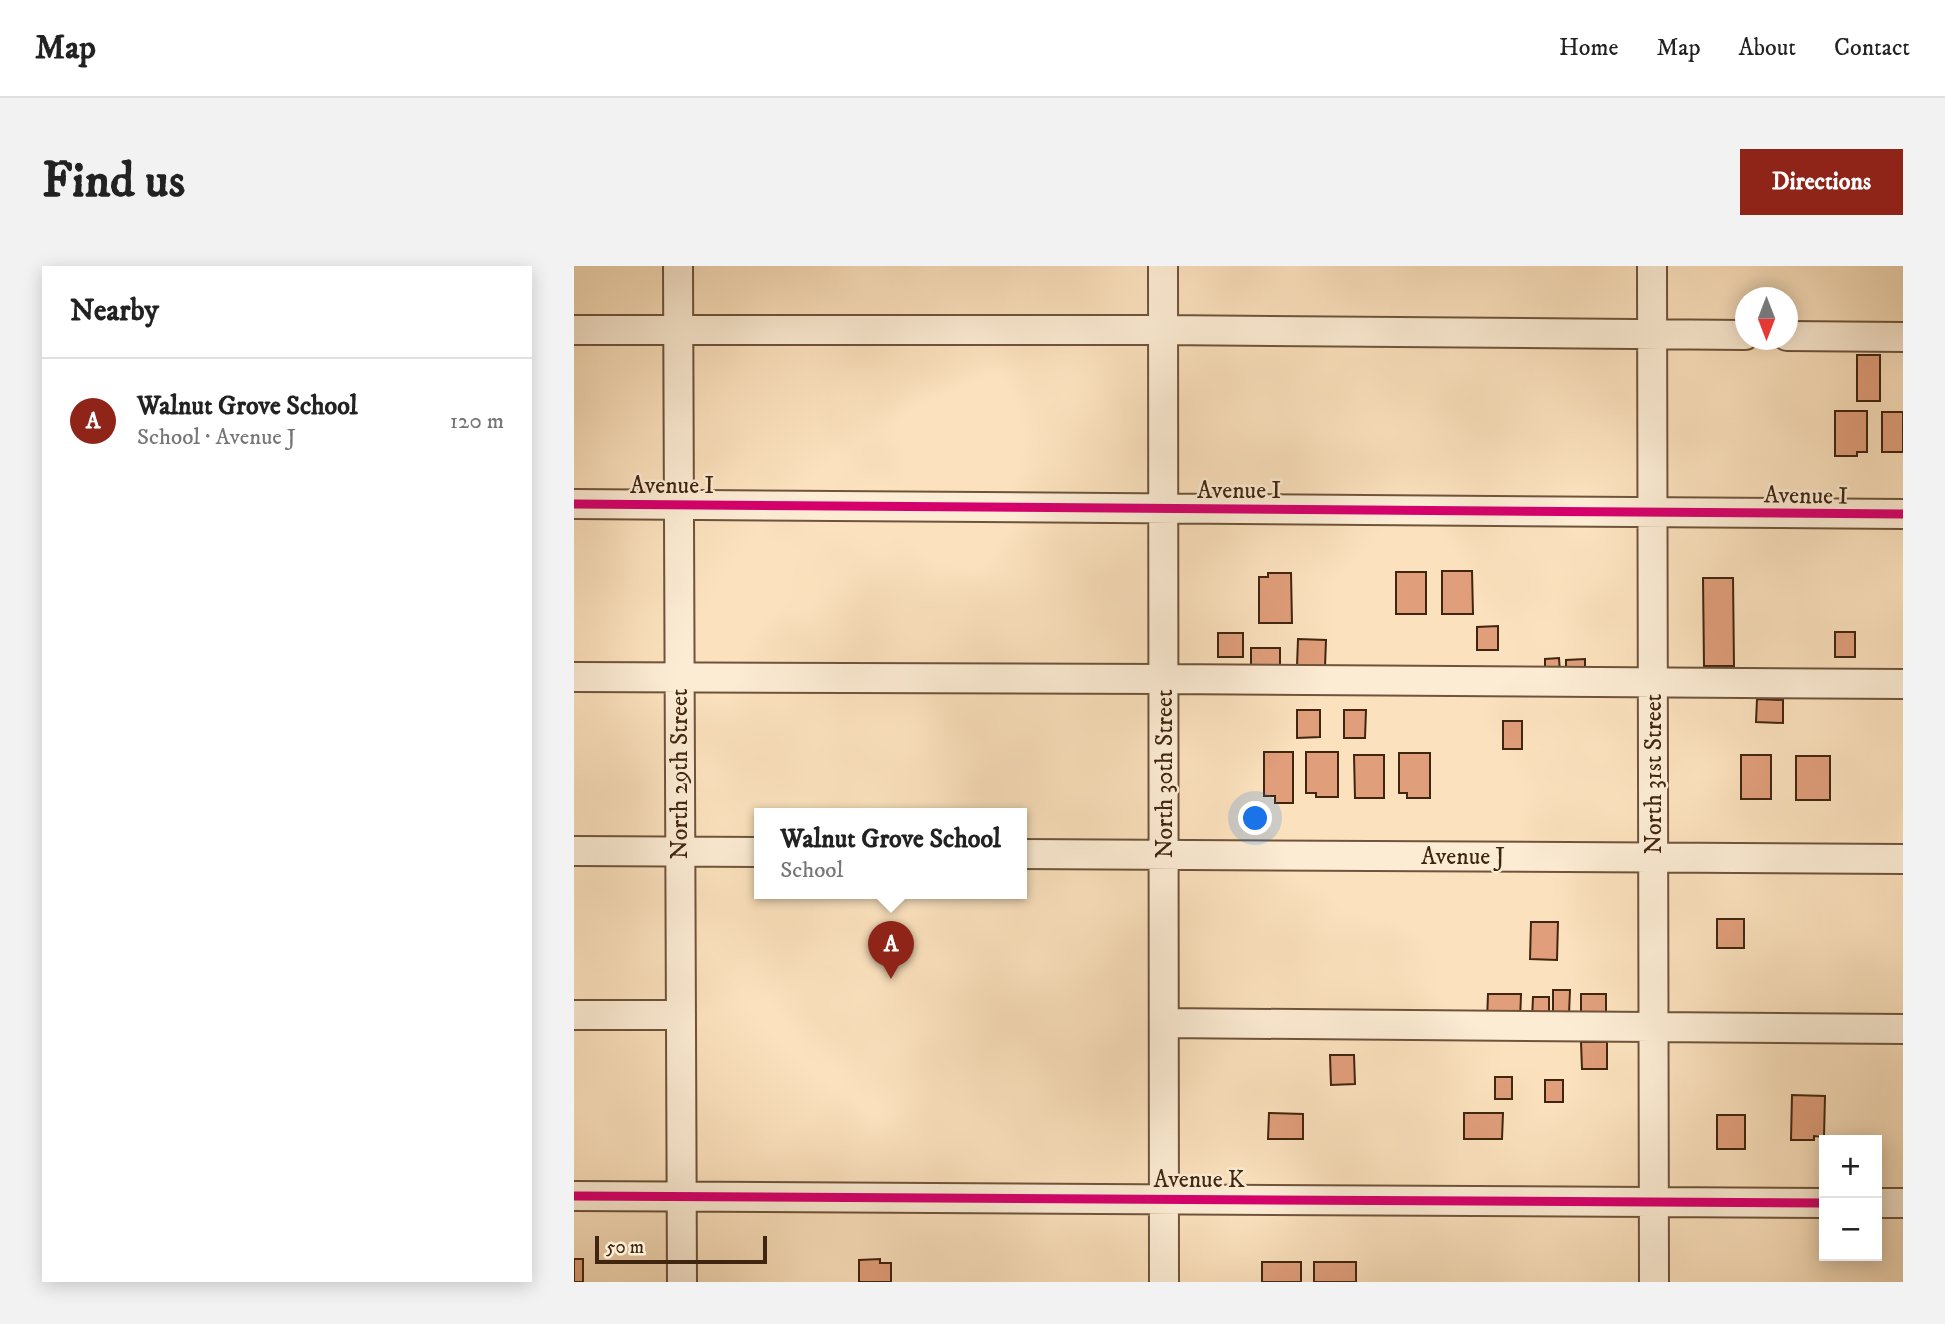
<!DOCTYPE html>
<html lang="en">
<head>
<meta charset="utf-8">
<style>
  :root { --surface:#fff; --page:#f2f2f2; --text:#222; --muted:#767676; --line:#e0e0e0; --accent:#8f2418 }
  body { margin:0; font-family:"IM FELL DW Pica",serif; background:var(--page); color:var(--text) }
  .controls { position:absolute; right:21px; bottom:21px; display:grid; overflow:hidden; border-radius:0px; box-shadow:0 4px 18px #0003 }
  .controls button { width:63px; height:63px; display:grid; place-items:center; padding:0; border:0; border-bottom:2px solid var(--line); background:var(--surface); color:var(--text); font:35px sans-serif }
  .compass { position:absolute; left:1161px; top:21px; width:63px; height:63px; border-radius:50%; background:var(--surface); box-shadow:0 4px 18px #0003; rotate:180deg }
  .scale { position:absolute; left:21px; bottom:18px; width:172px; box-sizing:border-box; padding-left:7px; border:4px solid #402510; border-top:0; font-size:19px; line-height:24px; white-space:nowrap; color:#402510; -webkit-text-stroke:5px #fcecd4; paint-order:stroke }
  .you { position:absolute; left:682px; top:553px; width:24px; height:24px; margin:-18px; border:5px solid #fff; border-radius:50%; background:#1a73e8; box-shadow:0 0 0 10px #1a73e833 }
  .badge { display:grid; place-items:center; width:46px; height:46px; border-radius:50%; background:var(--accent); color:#fff; font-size:23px; font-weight:700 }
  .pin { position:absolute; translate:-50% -58px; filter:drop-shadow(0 2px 4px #0008) }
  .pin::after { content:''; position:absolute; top:37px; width:24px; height:21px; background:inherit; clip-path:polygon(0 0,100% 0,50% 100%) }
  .popup { position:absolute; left:180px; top:542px; width:273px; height:91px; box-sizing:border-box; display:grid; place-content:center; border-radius:0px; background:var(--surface); filter:drop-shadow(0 2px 5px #0005); font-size:23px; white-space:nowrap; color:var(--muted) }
  .popup b { font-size:26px; color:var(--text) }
  .popup::after { content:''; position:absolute; left:50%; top:100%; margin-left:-14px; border:14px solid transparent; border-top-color:var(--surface) }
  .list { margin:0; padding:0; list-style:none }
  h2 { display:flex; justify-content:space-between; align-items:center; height:91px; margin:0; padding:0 28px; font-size:30px }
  h2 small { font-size:23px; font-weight:400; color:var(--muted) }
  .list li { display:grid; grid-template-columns:46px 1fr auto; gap:21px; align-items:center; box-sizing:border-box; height:126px; padding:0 28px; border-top:2px solid var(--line) }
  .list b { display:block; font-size:26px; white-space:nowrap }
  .list p { margin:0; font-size:23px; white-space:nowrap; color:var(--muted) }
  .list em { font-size:23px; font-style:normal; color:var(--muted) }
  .map { position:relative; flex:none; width:1329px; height:1016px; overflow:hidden; border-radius:0px }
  header { display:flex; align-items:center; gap:42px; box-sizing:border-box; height:98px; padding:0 35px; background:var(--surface); border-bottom:2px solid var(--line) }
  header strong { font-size:33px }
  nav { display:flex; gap:38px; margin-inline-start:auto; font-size:24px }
  .intro { display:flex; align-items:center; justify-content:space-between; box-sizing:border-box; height:168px; padding:0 42px }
  h1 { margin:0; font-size:49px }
  .button { padding:18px 32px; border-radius:0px; background:var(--accent); color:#fff; font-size:24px; font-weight:700 }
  main { display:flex; gap:42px; padding:0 42px }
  aside { flex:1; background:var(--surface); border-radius:0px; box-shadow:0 4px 18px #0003 }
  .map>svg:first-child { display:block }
  .building { fill:#e09e7a; stroke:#402510; stroke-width:2 }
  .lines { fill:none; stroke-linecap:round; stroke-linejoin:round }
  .minor-casing { stroke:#6f543b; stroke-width:32 }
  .minor { stroke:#fcecd4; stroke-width:28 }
  .cycleway-casing { stroke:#fcecd4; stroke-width:13 }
  .cycleway { stroke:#d6006c; stroke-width:9 }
  .labels { text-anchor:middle; stroke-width:5; stroke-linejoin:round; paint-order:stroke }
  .street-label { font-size:24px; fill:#402510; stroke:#fcecd4 }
</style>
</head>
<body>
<header>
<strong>Map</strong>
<nav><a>Home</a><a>Map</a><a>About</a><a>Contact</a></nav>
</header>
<div class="intro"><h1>Find us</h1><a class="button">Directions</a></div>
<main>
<aside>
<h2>Nearby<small></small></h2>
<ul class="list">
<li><span class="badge">A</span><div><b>Walnut Grove School</b><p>School · Avenue J</p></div><em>120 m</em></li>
</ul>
</aside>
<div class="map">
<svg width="1329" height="1016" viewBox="0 0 1329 1016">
  <rect width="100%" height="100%" fill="#fbe1bd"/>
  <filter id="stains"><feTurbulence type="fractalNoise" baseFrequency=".00286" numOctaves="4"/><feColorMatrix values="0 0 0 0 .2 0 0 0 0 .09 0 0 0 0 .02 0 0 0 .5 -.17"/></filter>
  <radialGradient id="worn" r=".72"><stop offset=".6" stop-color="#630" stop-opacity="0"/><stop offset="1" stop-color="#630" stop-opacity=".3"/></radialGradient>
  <path class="building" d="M 1283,89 L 1306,89 L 1306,135 L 1283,135 Z
    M 1261,145 L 1293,145 L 1293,186 L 1283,186 L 1283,190 L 1261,190 Z
    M 1308,146 L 1329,146 L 1329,186 L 1308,186 Z
    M 868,305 L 898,305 L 899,348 L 868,348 Z
    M 822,306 L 852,306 L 852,348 L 822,348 Z
    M 694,307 L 717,307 L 718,357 L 685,357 L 685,311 L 694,311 Z
    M 1129,312 L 1159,312 L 1160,400 L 1130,400 Z
    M 924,360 L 924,384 L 903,384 L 903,361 Z
    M 1261,366 L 1281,366 L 1281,391 L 1261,391 Z
    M 644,367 L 669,367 L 669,391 L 644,391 Z
    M 724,373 L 752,374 L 751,401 L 723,400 Z
    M 677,382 L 706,382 L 706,407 L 677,407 Z
    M 985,392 L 986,407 L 971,407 L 971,393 Z
    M 1011,393 L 1011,410 L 992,410 L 992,394 Z
    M 1183,433 L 1209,434 L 1209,457 L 1182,456 Z
    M 723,444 L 746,444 L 746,471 L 723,472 Z
    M 770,444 L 792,444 L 791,472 L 770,472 Z
    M 929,455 L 948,455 L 948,483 L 929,483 Z
    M 690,486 L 719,486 L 719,537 L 701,537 L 701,530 L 690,530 Z
    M 732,486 L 764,486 L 764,531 L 742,531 L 742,527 L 732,527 Z
    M 825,487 L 856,487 L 856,532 L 833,532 L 833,527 L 825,527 Z
    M 780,489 L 810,489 L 810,532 L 781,532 Z
    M 1167,489 L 1197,489 L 1197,533 L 1167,533 Z
    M 1222,490 L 1256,490 L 1256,534 L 1222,534 Z
    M 1143,653 L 1170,653 L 1170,682 L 1143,682 Z
    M 957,656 L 984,656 L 983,694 L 956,693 Z
    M 979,724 L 996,724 L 995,748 L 979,748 Z
    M 914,728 L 947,728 L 946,756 L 913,755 Z
    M 1007,728 L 1032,728 L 1032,755 L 1007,755 Z
    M 959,731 L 975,731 L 975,754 L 958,754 Z
    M 1007,776 L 1033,776 L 1033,803 L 1008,803 Z
    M 756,789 L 780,789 L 781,818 L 757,819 Z
    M 921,811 L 938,811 L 938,833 L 921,833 Z
    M 971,814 L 989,814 L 989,836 L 971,836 Z
    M 1218,829 L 1251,830 L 1250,871 L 1240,870 L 1240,874 L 1217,874 Z
    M 695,847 L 729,848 L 729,873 L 694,873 Z
    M 890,847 L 929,847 L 928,873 L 890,873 Z
    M 1143,849 L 1171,849 L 1171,883 L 1143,883 Z
    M 0,993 L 9,993 L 9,1016 L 0,1016 Z
    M 306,993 L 306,997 L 317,997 L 317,1016 L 285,1016 L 285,994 Z
    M 688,996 L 727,996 L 727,1016 L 688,1016 Z
    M 740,996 L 782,996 L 782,1016 L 740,1016 Z"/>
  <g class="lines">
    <defs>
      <path id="minor" d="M 104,0 L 108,1016
        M 589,0 L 590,1016
        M 1078,0 L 1080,1016
        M 0,64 L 589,64 L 1171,69
        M 1213,70 L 1329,71
        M 0,238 L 1329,248
        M 0,411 L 590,413 L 1329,418
        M 0,585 L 186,586
        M 448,588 L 1329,593
        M 0,749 L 107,749
        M 590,757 L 1329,763
        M 0,930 L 1250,937
        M 1303,937 L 1329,937"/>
    </defs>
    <use href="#minor" class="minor-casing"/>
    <use href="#minor" class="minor"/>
    <defs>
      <path id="cycleway" d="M 0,238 L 1329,248
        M 0,930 L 1250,937"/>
    </defs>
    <use href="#cycleway" class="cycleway-casing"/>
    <use href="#cycleway" class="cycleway"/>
  </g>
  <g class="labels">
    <g class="street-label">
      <text x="98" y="227">Avenue I</text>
      <text x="665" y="232">Avenue I</text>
      <text transform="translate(1232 229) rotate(1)" y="8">Avenue I</text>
      <text transform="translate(105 508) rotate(-90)" y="8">North 29th Street</text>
      <text transform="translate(590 508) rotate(-90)" y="8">North 30th Street</text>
      <text transform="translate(1079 508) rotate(-90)" y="8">North 31st Street</text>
      <text x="889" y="598">Avenue J</text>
      <text x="625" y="921">Avenue K</text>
    </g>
  </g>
  <rect width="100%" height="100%" filter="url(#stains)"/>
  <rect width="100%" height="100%" fill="url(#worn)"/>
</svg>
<div class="controls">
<button>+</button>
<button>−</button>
</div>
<svg class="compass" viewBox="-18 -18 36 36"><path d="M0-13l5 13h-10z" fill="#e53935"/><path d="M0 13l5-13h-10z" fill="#767676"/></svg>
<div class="scale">50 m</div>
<div class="you"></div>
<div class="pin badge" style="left:317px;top:713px">A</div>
<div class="popup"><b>Walnut Grove School</b>School</div>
</div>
</main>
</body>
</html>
